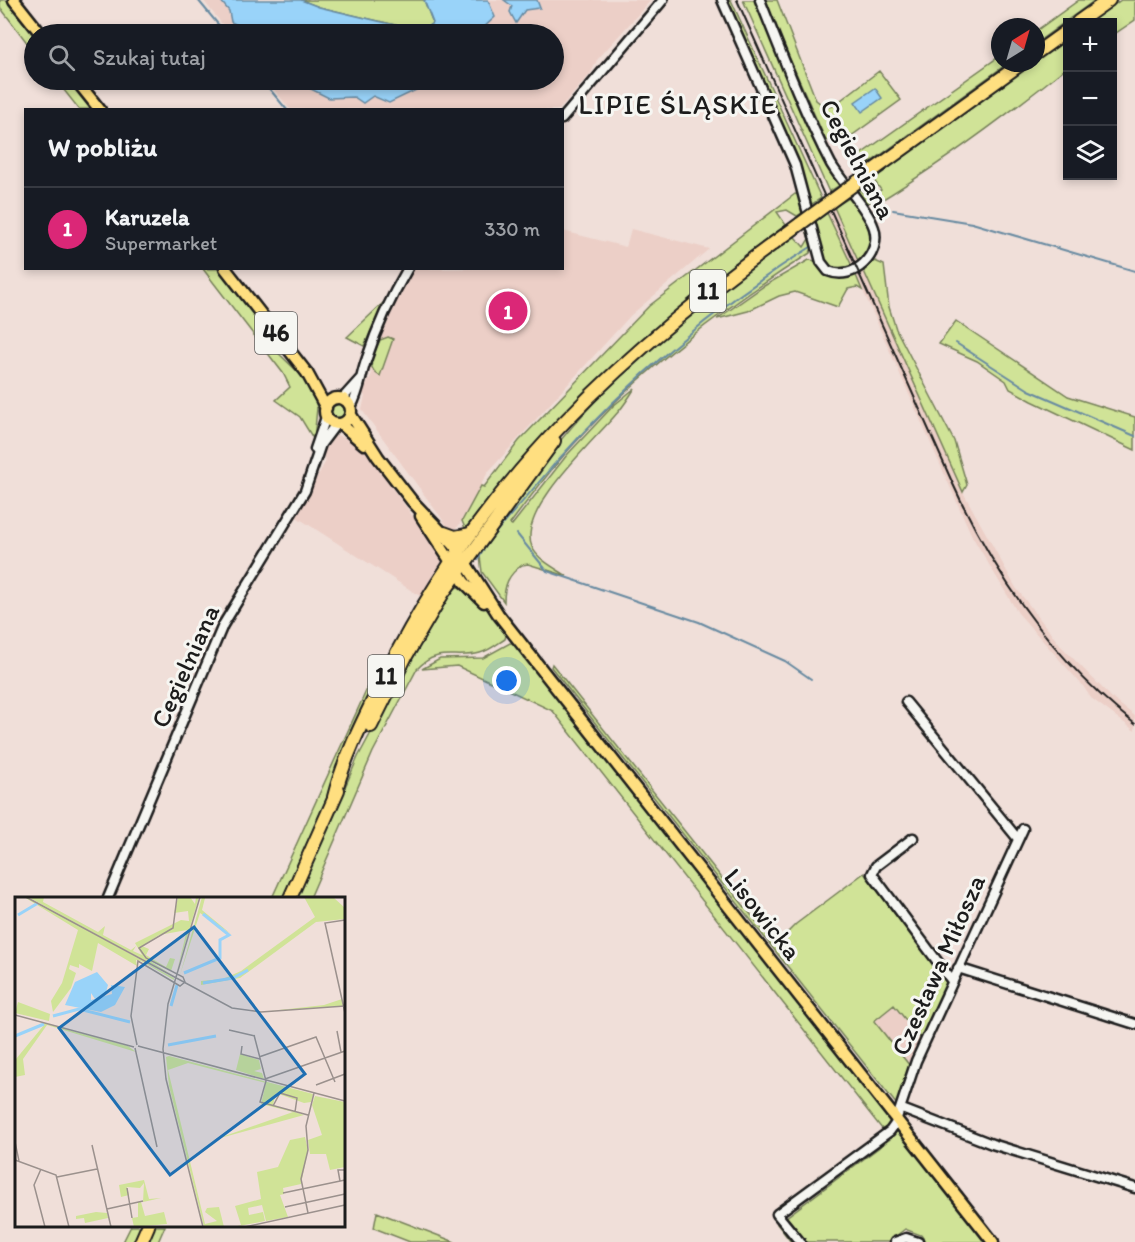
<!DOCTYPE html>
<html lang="pl">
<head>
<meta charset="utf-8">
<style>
  :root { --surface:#171b24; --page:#242831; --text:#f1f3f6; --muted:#9ea1a6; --line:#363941; --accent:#db2777 }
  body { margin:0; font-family:Itim,sans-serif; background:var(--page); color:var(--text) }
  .controls { position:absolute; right:18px; top:18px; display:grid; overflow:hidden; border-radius:0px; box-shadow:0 3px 9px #0003 }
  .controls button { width:54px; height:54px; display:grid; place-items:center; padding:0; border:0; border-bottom:2px solid var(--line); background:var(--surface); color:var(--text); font:30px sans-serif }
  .compass { position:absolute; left:991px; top:18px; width:54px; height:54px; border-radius:50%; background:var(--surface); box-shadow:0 3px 9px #0003; rotate:37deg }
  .you { position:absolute; left:507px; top:681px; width:21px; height:21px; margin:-15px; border:4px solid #fff; border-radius:50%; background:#1a73e8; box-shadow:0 0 0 9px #1a73e833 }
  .badge { display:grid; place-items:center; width:39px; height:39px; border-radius:50%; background:var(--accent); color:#fff; font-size:20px; font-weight:700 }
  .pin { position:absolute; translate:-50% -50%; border:3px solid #fff; box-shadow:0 2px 6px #0006 }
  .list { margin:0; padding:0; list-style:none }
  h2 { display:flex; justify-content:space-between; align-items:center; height:78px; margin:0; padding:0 24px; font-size:26px }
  h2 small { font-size:20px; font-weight:400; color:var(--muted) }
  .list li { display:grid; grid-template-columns:39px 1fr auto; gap:18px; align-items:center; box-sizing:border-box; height:84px; padding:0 24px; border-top:2px solid var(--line) }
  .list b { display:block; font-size:22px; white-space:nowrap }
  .list p { margin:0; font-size:20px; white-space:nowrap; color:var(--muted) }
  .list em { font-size:20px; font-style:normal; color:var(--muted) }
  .icon { flex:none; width:33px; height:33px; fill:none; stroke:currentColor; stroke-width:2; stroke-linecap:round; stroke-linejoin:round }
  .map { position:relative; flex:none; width:1135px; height:1242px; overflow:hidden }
  .search { position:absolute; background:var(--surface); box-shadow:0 3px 9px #0003; left:24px; top:24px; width:540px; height:66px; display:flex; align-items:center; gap:15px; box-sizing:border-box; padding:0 21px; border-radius:33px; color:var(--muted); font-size:22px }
  .panel { position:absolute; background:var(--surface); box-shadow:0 3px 9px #0003; left:24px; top:108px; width:540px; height:162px; border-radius:0px }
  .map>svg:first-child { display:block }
  .built { fill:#eccfc7 }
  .green { fill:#d0e397; stroke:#76805a; stroke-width:1.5 }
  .water { fill:#99d3f9; stroke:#678aa1; stroke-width:1.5 }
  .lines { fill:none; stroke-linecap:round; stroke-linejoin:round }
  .stream { stroke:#678aa1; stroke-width:2 }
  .minor-casing { stroke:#1c1c1c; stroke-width:13 }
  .major-casing { stroke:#1c1c1c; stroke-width:15 }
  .highway-casing { stroke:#1c1c1c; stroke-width:16 }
  .minor { stroke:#f6f6f2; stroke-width:8 }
  .major { stroke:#ffdf80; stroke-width:10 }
  .highway { stroke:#ffdf80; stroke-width:12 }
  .rail { stroke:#1c1c1c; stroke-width:2 }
  .highway-bridge-casing { stroke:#1c1c1c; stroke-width:16; stroke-linecap:butt }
  .highway-bridge { stroke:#ffdf80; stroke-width:12 }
  .labels { text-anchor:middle; stroke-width:6; stroke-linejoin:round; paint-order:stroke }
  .shield { fill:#f6f6f2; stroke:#5d5d5c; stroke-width:1.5 }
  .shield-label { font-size:24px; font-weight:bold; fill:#1c1c1c }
  .street-label { font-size:26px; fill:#1c1c1c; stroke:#f6f6f2 }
  .quarter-label { font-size:28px; letter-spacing:1.5px; fill:#1c1c1c; stroke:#f6f6f2 }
  .inset-river { fill:none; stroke:#99d3f9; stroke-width:3 }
  .inset-road { fill:none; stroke:#9b918d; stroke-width:1.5 }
  .view { fill:#1f6fb2; fill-opacity:0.15; stroke:#1f6fb2; stroke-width:3 }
  .inset-edge { fill:none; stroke:#1c1c1c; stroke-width:3 }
</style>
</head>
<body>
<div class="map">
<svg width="1135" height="1242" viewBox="0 0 1135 1242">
  <rect width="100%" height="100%" fill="#f0dfd9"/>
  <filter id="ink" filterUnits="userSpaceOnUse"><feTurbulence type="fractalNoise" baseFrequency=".0167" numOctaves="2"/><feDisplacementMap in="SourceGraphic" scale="12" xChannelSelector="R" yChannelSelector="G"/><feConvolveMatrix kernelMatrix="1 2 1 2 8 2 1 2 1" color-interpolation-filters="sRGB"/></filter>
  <g filter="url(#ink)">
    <path class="built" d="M 203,0 L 651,0 L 597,60 L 591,73 L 559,110 L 290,109 L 266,80 L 554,80 L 554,34 L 230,34 Z
      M 834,207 L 859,263 L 852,266 L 827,213 Z
      M 631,229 L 709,249 L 631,315 L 488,472 L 458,527 L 453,529 L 448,527 L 362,410 L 365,396 L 362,393 L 372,374 L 368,365 L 387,316 L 413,269 L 562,268 L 563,231 L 626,247 Z
      M 863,269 L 963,492 L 1016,588 L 1060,645 L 1114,700 L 1135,716 L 1135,731 L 1091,698 L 1083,686 L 1018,613 L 972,536 L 855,273 Z
      M 336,435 L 349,440 L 352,438 L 367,453 L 440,554 L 443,563 L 440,572 L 423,598 L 295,516 L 326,461 L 323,456 L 327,443 Z
      M 893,1005 L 921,1039 L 910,1066 L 874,1021 Z"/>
    <path class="green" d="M 0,0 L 8,0 L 35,34 L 34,52 L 0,7 Z
      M 301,0 L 424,0 L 433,23 L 421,31 L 319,7 Z
      M 727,0 L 731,0 L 821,198 L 812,204 L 789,141 Z
      M 743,0 L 757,0 L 832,173 L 840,185 L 829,192 Z
      M 764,0 L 777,0 L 816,100 L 825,107 L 833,106 L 879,71 L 901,100 L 847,139 L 843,135 L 832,143 L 831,140 L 826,141 Z
      M 1079,0 L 1095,0 L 1036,43 L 1036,31 Z
      M 1121,0 L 1135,0 L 1135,20 L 1113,35 L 1112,22 L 1090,22 Z
      M 1067,39 L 1067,67 C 1006,116 943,163 875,204 L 873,201 L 865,204 L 854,193 L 860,190 L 866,195 L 874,194 L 881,190 L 873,179 Z
      M 1000,56 L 1000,63 L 1008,63 L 864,167 L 857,157 Z
      M 56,80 L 71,80 L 94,109 L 79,109 Z
      M 795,194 L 800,195 L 806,210 L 797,216 L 787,210 L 777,212 L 786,225 C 695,292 609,364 532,447 C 508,472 490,504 465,528 L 462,521 L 481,486 L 484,487 L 519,441 L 649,306 Z
      M 849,198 C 867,220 882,237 859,263 L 834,207 Z
      M 827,213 L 852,266 L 834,268 L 825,261 L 815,221 Z
      M 810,226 L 813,245 L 810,253 C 724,308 642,369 573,445 C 550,470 530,497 510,524 L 512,525 L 567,455 L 613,406 L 635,388 C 630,396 625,404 619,411 C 598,437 516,510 532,547 C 538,560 555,568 567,576 L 528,564 L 522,565 C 508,575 504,585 504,602 L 482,572 L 480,556 C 486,537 503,519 514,502 C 588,393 686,309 794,236 L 804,247 L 809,239 L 806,229 Z
      M 809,260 L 816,261 L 822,271 L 832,277 L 855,273 L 862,290 L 857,287 L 848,289 L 838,307 L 795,292 L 779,296 L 748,311 L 717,319 L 764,286 Z
      M 875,261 L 884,265 L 889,307 L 896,329 L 954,441 L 967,485 L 963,492 L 863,269 Z
      M 203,269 L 220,269 L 259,318 L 273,342 L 272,347 L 301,375 L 314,395 L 317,408 L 314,440 L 300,417 L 276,400 L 290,387 L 283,373 Z
      M 384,302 L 364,346 L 347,337 Z
      M 956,321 L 1068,396 L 1135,417 L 1135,450 L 1032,401 L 1010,389 L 1006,381 L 977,361 L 939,344 Z
      M 388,337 L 393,339 L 380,376 C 364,367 374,354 380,340 Z
      M331 411a7 7 0 1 1 14 0a7 7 0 1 1-14 0Z
      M 458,587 C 478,594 493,616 507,632 L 505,639 C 497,644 489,651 480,653 C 455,660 438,646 417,669 L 373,752 L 310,898 L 297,898 L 358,757 L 423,636 L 452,589 Z
      M 510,643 L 516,644 L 986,1242 L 926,1242 L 921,1235 L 905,1229 L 888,1242 L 791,1242 L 777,1224 L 890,1139 L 553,711 L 457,666 L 422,669 L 440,659 L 483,658 Z
      M 552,664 L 775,945 L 796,924 L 864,873 L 947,982 L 921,1039 L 894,1005 L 874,1021 L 910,1066 L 897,1105 L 551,667 Z
      M 372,678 L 378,681 L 283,898 L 272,898 Z
      M 377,1212 L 455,1242 L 410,1242 L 374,1228 Z
      M 131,1226 L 141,1226 L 134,1242 L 123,1242 Z
      M 155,1226 L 165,1226 L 158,1242 L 148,1242 Z"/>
    <path class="water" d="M 220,0 L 301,0 L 319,7 L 420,31 L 433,23 L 424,0 L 488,0 L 495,17 L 480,31 L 483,34 L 258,34 L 254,25 L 244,28 L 231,22 L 229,11 Z
      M 504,0 L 537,0 L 540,8 L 525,10 L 516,23 L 510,12 L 512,6 Z
      M 286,80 L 437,80 L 389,103 L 373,96 L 363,103 L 354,97 L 329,98 L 305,86 L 294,85 Z
      M 875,88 L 882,98 L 862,112 L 855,102 Z"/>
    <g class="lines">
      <path class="stream" d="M 198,0 L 226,34
        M 262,80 L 287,110
        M 893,210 L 972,223 L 1135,271
        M 956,343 L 1029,390 L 1135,436
        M 517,534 L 547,571 L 699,622 L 785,661 L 811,679
        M 478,560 C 489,536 512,515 528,495 C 609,397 703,314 811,247"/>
      <defs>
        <path id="minor" d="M 722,0 L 795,165 L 821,262 L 828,271 C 854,282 882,254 874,228 C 868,209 842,183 831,164 C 804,112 782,55 760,0
          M 562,119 L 663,0
          M 342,399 L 361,378
          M 351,407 C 361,388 360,377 367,358 C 377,327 391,297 408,268
          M 315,449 L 326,417
          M 906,702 L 1018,839
          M 913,838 L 876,866 L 872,874 L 952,981
          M 108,898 L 223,625 L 305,491 L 321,444 L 336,424
          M 958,968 L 1135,1024
          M 902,1109 L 992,1144 L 1135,1188
          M 800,1242 L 777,1214 L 890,1131 L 895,1124 L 916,1061 L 1023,829
          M 895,1242 L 906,1238 L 918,1242"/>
        <path id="major" d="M 14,0 L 41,34
          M 76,80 L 100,110
          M 225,268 L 307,373 L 326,408
          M325 411a13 13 0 1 1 26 0a13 13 0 1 1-26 0Z
          M 351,415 L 378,457 L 412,501 L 454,545 L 498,614 L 993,1242
          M 341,424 L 364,444
          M 421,516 L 464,582 L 484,602"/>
        <path id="highway" d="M 1078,22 L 1109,0
          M 1036,53 L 1068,30
          M 857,182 L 1022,63
          M 444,533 L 455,537 L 471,534
          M 371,726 L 406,656 L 443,593 L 554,441
          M 334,797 C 345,754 368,711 387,672 C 486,475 624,351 800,224
          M 290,898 L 338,790
          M 141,1242 L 148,1226"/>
      </defs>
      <use href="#minor" class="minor-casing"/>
      <use href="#major" class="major-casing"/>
      <use href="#highway" class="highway-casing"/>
      <use href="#minor" class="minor"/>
      <use href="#major" class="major"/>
      <use href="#highway" class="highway"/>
      <path class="rail" d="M 737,0 L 953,484 C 996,578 1053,660 1135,724"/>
      <defs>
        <path id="highway-bridge" d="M 800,224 L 857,182"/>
      </defs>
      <use href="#highway-bridge" class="highway-bridge-casing"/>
      <use href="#highway-bridge" class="highway-bridge"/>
    </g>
  </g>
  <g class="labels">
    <g class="shield">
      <rect x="690" y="270" width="36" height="42" rx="4.5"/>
      <rect x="255" y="312" width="42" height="42" rx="4.5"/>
      <rect x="368" y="655" width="36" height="42" rx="4.5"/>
    </g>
    <g class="shield-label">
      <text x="708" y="299">11</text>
      <text x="276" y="341">46</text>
      <text x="386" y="684">11</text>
    </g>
    <g class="street-label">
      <text transform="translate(858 159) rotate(62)" y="9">Cegielniana</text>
      <text transform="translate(185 666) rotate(-66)" y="9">Cegielniana</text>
      <text transform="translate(763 914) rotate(52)" y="9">Lisowicka</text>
      <text transform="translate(938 965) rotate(-66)" y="9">Czesława Miłosza</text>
    </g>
    <g class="quarter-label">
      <text x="678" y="114">LIPIE ŚLĄSKIE</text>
    </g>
  </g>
  <g transform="translate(15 897)">
    <rect width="330" height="330" fill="#f0dfd9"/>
    <path d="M 9,0 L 11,0 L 17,3 L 32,11 L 159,81 L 159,83 L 126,64 L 121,63 L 122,69 L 83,46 L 77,74 L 64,67 L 64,71 L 55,68 L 54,72 L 61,76 L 56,91 L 38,115 L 36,104 L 47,86 L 63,33 ZM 13,0 L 29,0 L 28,5 L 83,35 L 90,29 L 88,38 L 116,53 L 121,49 L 118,54 L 127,58 L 120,46 L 166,23 L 174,24 L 173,14 L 159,16 L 163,1 L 175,0 L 180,7 L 181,0 L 184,0 L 162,74 L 172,33 L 144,38 L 127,49 L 134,52 L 131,58 L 151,70 L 155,61 L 160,62 L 156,74 L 135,64 L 160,80 ZM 187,0 L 196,0 L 190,1 L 187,13 L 216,37 L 185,16 L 165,78 ZM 289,0 L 318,0 L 330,11 L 330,22 L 301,25 L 225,81 L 186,88 L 186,84 L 208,82 L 226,74 L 300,20 ZM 327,102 L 328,109 L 255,114 L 309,108 ZM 3,105 L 35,117 L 34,124 L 0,116 ZM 28,126 L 113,149 L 121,155 L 32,128 L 8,162 L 10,178 L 0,180 L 1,162 L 29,128 L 0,139 ZM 225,157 L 244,163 L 246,172 L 239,174 L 247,176 L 249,182 L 221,173 ZM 154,159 L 298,197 L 296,205 L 289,206 L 261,196 L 258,208 L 289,218 L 198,243 L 278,215 L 246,207 L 251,186 L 173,166 L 153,173 L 190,327 L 202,324 L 190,315 L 192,311 L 204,310 L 209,330 L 189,330 L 154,189 L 151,160 ZM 300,199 L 330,205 L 330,270 L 315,273 L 311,257 L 295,257 L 293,243 L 307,238 L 297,208 ZM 290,240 L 293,253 L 286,287 L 268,291 L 269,297 L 265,298 L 273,320 L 251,324 L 247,308 L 233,311 L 234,318 L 248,315 L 250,324 L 219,330 L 226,328 L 220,309 L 246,302 L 242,275 L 263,270 L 275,243 ZM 129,283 L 134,302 L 146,301 L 128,305 L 129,286 L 125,291 L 112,290 L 114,298 L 106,300 L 104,288 ZM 123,305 L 126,305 L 130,319 L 149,315 L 152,327 L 119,330 L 117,321 L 123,320 ZM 81,315 L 92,316 L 93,321 L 70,326 L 69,321 L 61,322 L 61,319 Z" fill="#d0e397"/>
    <path d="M 82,75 L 93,88 L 91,95 L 80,102 L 76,96 L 76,103 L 97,97 L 96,88 L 110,90 L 100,108 L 86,115 L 50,108 L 60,85 Z" fill="#99d3f9"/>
    <path class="inset-river" d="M 3,18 L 23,6M 169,76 L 205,61 L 205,43 L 214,38 L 188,17M 188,86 L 218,81 L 233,73M 156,109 L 162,88M 38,119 L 64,112 L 115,125M 0,139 L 29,127M 153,148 L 201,139"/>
    <path class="inset-road" d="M 11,0 L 217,111 L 246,115 L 330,109M 185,0 L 153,107 L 148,152 L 151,182 L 188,330M 330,23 L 310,26 L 330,116M 0,118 L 119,150M 214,133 L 240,139M 322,134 L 326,155M 239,138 L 251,184 L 245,205 L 293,218M 122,148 L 116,119 L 123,64 L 165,89 L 170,85 L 168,80 L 131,61 L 124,51 L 158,31 L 162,0M 123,149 L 330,204M 227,149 L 226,157 L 245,162M 120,151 L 142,250M 244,160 L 301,140 L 320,185M 250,182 L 330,154M 301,188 L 330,177M 258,209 L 265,196 L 282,201 L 280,215M 0,245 L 4,264M 77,248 L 96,330M 0,263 L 41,278 L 54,330M 26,272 L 19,288 L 30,330M 42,280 L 82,272M 325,284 L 323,273 L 330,273M 112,291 L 117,321M 268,296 L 330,283M 270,310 L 330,297M 92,312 L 128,304M 293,316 L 286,282 L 293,253 L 291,229 L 299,196M 230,330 L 330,308"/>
    <path class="view" d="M 179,30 L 290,177 L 155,278 L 44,131 Z"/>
    <rect width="330" height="330" class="inset-edge"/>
  </g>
</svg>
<div class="controls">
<button>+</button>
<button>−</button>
<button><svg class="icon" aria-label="layers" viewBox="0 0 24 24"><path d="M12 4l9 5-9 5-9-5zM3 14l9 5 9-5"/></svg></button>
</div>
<svg class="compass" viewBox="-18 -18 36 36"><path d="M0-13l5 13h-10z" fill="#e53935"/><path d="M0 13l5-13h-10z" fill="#9ea1a6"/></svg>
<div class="you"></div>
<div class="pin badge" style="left:508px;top:311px">1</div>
<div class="search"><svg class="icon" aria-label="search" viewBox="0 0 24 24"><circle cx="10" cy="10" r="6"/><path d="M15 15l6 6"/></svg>Szukaj tutaj</div>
<section class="panel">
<h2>W pobliżu<small></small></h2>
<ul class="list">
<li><span class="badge">1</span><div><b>Karuzela</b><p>Supermarket</p></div><em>330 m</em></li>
</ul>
</section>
</div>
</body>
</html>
